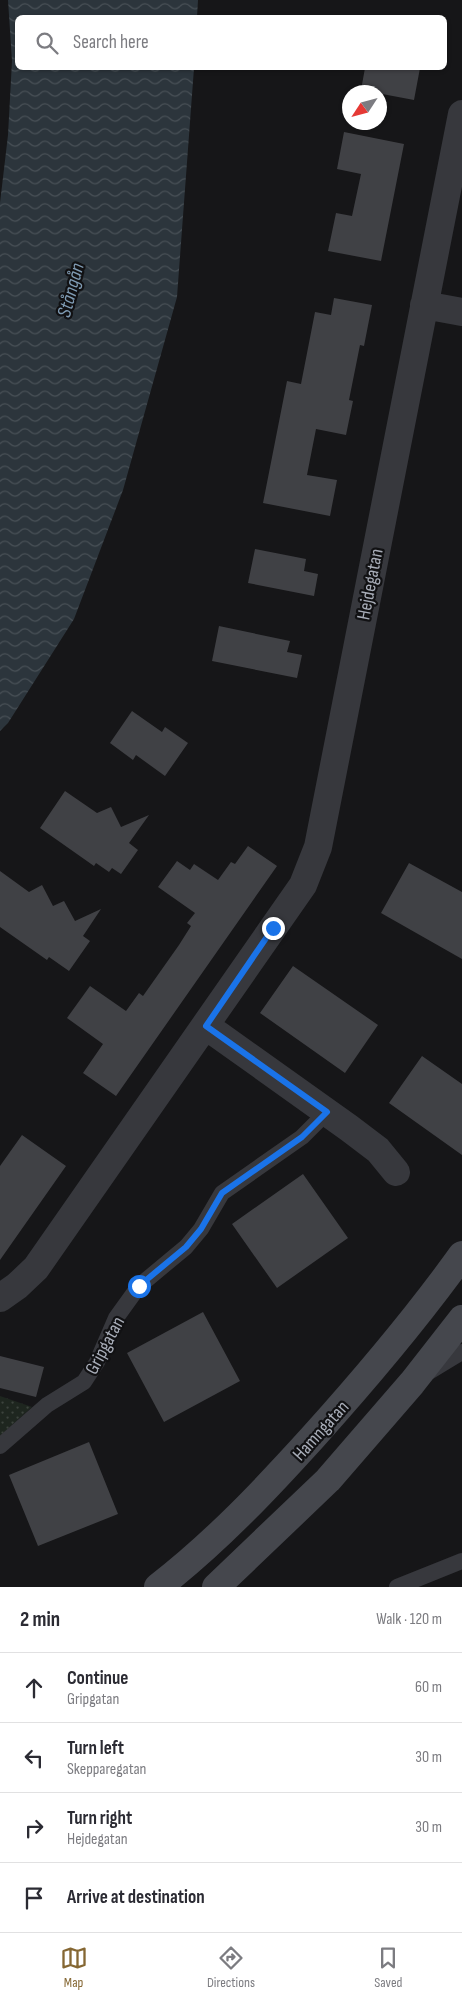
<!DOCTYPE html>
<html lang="en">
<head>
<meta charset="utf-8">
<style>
  :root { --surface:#fff; --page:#f2f2f3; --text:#2b2b33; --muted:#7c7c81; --line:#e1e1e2; --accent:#856733 }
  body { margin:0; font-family:"Sofia Sans Condensed",sans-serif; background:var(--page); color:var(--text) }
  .compass { position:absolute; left:342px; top:85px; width:45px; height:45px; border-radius:50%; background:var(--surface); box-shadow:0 1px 4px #0004; rotate:234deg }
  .stop { position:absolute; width:15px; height:15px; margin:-11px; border:4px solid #1a73e8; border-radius:50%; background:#fff }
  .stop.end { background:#1a73e8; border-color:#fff; box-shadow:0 1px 5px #0008 }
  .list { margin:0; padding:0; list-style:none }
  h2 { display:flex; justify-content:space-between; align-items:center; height:65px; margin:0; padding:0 20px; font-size:21px }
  h2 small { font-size:16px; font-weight:400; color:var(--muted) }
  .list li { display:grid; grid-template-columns:32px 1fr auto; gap:15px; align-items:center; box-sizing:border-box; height:70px; padding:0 20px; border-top:1px solid var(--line) }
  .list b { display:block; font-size:19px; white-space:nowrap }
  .list p { margin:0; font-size:16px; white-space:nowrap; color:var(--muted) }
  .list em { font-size:16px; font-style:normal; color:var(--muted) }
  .icon { flex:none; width:28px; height:28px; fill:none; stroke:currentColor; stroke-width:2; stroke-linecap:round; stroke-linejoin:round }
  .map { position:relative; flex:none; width:462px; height:1587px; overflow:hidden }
  .search { position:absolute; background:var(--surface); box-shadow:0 1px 4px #0004; left:15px; right:15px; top:15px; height:55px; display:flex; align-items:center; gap:12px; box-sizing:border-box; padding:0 18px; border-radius:8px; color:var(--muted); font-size:19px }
  .sheet { height:345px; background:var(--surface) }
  nav { display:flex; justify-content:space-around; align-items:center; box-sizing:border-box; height:70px; border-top:1px solid var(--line); background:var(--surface); font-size:14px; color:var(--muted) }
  nav a { display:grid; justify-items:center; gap:2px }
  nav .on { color:var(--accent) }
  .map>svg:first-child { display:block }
  .park { fill:url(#park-dots) }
  .water { fill:url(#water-waves) }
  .building { fill:#404145 }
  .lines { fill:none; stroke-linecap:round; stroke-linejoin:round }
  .service { stroke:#37383d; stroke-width:16 }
  .minor { stroke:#37383d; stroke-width:28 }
  .secondary { stroke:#45474d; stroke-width:28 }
  .route { stroke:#1a73e8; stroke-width:6 }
  .labels { text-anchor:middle; stroke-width:4.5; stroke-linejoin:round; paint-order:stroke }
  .street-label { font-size:19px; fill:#a8adb8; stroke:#111113 }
  .water-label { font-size:20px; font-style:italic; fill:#7f9bb3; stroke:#111113 }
</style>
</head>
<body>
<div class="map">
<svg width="462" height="1587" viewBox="0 0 462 1587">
  <defs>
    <pattern id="park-dots" width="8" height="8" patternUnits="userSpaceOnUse" patternTransform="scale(1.25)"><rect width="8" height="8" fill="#1e261f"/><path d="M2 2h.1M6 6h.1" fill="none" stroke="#3c433d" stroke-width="1.8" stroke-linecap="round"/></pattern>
    <pattern id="water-waves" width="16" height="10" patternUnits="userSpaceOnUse" patternTransform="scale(1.25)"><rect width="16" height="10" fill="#2c353c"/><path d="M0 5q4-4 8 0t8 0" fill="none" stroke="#485056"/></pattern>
  </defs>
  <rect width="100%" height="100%" fill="#161618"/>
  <path class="park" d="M 0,1396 L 32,1407 L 0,1436 Z"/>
  <path class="water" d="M 8,0 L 198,0 L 197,17 L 18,18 L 18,68 L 194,68 L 177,297 L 123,490 L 74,619 L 8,723 L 0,731 L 0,203 L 8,135 L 12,61 Z"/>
  <path class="building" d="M 365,68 L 420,68 L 414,100 L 361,90 Z
    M 344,132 L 404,144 L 381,261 L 328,251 L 336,213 L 352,216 L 361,174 L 337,169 Z
    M 334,298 L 372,305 L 364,346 L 360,345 L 349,400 L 353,401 L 346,435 L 316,429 L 307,475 L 337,480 L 330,516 L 263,503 L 287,381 L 301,384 L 315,312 L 331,315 Z
    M 255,549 L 306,559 L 304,571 L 318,574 L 314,596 L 248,583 Z
    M 219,626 L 290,641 L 287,652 L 302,655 L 297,678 L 212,661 Z
    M 132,711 L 162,732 L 165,727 L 188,743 L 165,776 L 136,755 L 133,760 L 110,743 Z
    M 65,791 L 97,813 L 111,807 L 121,827 L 149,815 L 129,843 L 138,850 L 121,874 L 112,868 L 109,872 L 96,863 L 94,866 L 40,828 Z
    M 248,846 L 277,866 L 116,1096 L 83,1073 L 103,1044 L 67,1018 L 90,986 L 126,1011 L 139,993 L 143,996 L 179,945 L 191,926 L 187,923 L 195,913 L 158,887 L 177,861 L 190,870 L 194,864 L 218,880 L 231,862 L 235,864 Z
    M 409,863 L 462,892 L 462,959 L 381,913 Z
    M 0,871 L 29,892 L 42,885 L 53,906 L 64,901 L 75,921 L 101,909 L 83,936 L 90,941 L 69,971 L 49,957 L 47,960 L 0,927 Z
    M 293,966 L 378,1025 L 345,1073 L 260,1013 Z
    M 422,1056 L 462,1084 L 462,1155 L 389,1103 Z
    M 22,1135 L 66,1166 L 0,1260 L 0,1166 Z
    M 303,1174 L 348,1238 L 277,1288 L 232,1224 Z
    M 203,1312 L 240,1381 L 164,1422 L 127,1353 Z
    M 0,1356 L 44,1367 L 36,1397 L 0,1388 Z
    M 89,1442 L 118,1514 L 38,1546 L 9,1475 Z"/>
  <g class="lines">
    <path class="service" d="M 429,1372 L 462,1352
      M 0,1446 L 47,1405 L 84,1382 L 97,1362 L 116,1318 L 139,1286 L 186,1247 L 201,1229 L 222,1193 L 302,1137 L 327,1112
      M 397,1587 L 462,1561"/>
    <path class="minor" d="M 424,305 L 462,312
      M 206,1026 L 349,1128 L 378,1150 L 396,1172
      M 0,1298 L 17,1286 L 36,1268 L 303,885 L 318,847 L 462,114"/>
    <path class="secondary" d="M 158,1587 C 215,1543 265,1490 313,1437 C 366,1378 416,1319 462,1255
      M 216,1587 L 328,1480 L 412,1383 L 462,1319"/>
  </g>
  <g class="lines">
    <path class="route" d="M 139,1286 L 186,1247 L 201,1229 L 222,1193 L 302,1137 L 327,1112 L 206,1026 L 273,928"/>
  </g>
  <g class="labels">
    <g class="street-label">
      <text transform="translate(369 584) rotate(-79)" y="7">Hejdegatan</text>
      <text transform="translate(104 1345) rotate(-62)" y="7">Gripgatan</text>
      <text transform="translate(320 1430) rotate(-48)" y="7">Hamngatan</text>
    </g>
    <g class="water-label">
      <text transform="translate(70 290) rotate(-75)" y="7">Stångån</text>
    </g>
  </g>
</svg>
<svg class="compass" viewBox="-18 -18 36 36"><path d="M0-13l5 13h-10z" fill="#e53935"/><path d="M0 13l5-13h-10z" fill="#7c7c81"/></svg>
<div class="stop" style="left:139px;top:1286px"></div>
<div class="stop end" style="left:273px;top:928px"></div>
<div class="search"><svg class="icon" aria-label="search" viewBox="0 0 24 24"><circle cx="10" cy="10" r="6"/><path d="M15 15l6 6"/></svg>Search here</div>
</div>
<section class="sheet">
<h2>2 min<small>Walk · 120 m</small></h2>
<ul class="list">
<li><svg class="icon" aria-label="ahead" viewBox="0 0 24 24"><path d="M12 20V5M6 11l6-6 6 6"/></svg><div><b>Continue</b><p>Gripgatan</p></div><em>60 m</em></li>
<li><svg class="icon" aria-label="left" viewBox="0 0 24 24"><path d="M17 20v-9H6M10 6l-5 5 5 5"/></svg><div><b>Turn left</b><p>Skepparegatan</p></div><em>30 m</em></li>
<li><svg class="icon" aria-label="right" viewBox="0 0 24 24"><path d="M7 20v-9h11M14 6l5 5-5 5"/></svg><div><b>Turn right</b><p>Hejdegatan</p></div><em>30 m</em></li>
<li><svg class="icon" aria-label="arrive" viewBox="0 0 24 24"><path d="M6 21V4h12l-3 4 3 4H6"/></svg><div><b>Arrive at destination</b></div></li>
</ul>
</section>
<nav>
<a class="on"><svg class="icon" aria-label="map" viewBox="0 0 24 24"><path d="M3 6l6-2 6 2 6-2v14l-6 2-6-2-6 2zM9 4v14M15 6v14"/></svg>Map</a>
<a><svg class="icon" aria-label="directions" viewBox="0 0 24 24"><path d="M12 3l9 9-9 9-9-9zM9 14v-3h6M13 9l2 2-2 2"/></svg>Directions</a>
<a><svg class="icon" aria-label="saved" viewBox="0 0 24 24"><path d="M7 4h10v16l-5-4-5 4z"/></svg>Saved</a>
</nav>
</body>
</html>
